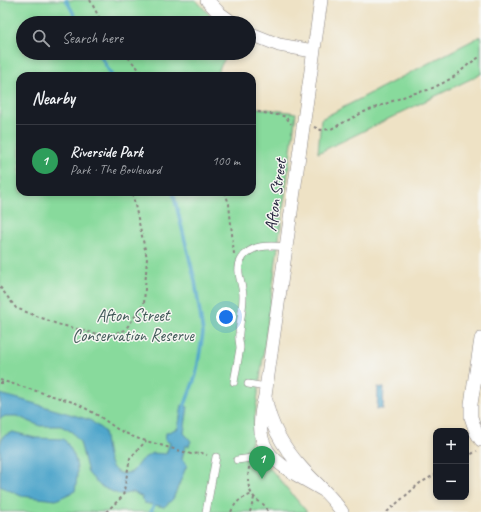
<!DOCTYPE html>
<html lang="en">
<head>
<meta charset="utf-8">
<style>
  :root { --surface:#171b24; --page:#242831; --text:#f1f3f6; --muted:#9ea1a6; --line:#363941; --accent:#c8321e }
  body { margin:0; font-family:Caveat,sans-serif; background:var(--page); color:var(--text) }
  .controls { position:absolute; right:12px; bottom:12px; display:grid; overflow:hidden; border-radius:8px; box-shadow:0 2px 6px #0003 }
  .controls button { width:36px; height:36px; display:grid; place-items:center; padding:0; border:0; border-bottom:1px solid var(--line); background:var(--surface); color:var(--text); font:20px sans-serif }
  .you { position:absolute; left:226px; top:317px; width:14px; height:14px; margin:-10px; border:3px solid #fff; border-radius:50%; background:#1a73e8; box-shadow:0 0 0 6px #1a73e833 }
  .badge { display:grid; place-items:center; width:26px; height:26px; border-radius:50%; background:var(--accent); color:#fff; font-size:13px; font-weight:700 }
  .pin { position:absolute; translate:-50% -33px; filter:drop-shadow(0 1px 2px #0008) }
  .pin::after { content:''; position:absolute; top:21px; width:14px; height:12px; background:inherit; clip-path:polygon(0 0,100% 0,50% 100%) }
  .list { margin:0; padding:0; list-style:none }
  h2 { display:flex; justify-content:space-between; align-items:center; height:52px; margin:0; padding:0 16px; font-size:17px }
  h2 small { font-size:13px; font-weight:400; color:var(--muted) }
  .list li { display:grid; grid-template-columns:26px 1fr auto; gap:12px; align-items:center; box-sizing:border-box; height:72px; padding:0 16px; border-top:1px solid var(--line) }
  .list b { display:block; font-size:15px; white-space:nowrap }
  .list p { margin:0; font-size:13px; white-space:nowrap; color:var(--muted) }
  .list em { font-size:13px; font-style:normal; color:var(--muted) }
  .icon { flex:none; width:22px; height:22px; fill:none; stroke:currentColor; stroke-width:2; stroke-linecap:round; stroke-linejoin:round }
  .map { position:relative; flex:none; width:481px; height:512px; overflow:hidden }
  .search { position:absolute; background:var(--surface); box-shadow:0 2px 6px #0003; left:16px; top:16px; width:240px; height:44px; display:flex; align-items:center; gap:10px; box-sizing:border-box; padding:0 14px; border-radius:22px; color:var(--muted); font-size:15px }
  .panel { position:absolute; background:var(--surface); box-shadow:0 2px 6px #0003; left:16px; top:72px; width:240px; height:124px; border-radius:12px }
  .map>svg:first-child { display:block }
  .green { fill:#88da9c; stroke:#557e6c }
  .water { fill:#4fa6cb; stroke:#386483 }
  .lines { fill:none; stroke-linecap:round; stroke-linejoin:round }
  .stream { stroke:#4fa6cb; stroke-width:3.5 }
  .lane-casing { stroke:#888280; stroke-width:8 }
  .street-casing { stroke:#888280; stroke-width:14 }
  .path { stroke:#888280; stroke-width:2; stroke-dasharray:3 3; stroke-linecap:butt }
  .lane { stroke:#fff; stroke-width:7 }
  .street { stroke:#fff; stroke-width:13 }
  .labels { text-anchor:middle; stroke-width:3; stroke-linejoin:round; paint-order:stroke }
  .street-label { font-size:17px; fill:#22223b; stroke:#f6f6f2 }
  .park-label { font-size:17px; fill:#415958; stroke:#f6f6f2 }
</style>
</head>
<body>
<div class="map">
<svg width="481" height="512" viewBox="0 0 481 512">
  <rect width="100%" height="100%" fill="#f6f6f2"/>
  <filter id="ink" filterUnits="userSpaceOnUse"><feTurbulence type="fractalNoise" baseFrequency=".025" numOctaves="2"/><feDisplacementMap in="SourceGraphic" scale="8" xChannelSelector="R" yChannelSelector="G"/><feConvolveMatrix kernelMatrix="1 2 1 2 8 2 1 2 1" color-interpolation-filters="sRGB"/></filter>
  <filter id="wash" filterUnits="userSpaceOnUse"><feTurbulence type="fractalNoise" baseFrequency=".012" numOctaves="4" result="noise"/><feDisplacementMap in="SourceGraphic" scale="16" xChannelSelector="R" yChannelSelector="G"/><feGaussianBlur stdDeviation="0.9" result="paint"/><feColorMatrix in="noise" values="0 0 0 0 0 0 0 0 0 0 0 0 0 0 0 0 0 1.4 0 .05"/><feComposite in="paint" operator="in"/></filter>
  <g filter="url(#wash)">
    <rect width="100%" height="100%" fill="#eee2c5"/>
    <path class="green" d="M 0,0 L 196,0 L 214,20 L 218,23 L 23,23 L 23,53 L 228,53 L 215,76 L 20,76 L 20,192 L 252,192 L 252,107 L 296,113 L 251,446 L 307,512 L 0,512 Z
      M 481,36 L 481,74 L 318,153 L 321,119 Z"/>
    <path class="water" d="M 378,387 L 384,388 L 383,409 L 377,409 Z
      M 0,394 L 19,399 L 90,420 L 104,431 C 106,441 107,465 116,471 C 121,475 127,473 132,472 L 141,460 L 152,453 L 166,454 L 170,443 L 165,440 L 166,433 L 178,428 L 182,405 L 188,407 L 184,433 L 191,441 L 189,446 L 185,446 L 182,459 L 187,465 L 173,499 L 164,507 L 144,503 L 142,497 L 133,492 L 120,495 L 100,486 L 88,473 L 80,442 L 72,432 L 61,426 L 40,426 L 17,416 L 5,416 L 0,419 Z
      M 13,432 L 35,438 L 64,439 C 78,458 79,468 75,491 L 56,500 L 21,496 L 0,486 L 0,445 L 3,436 Z"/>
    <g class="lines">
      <path class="stream" d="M 66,0 L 79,23
        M 99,53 L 112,76
        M 173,192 L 195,281 L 203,333 L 196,375 L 183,410
        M 151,512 L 155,502"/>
    </g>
  </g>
  <g filter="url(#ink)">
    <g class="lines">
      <defs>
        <path id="lane" d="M 234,382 C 236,371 238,360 240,348 C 240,343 238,339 239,333 C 240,321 243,309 243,296 C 243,285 235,270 241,260 C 250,244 270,245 286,247
          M 248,384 L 266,387
          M 237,460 L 259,457 L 268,453
          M 206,512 L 216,457"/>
        <path id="street" d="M 207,0 L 219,13 L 233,23
          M 321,0 L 265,396 C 248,455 279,464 323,490
          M 249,33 L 279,45 L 313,51
          M 481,339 L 471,404 L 471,417 L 476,432 L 481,440
          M 266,400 C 270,425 284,448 301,467 C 314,482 331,495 342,512"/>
      </defs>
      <use href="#lane" class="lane-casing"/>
      <use href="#street" class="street-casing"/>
      <path class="path" d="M 90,0 L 102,23
        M 124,53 L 145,76
        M 252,111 L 283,116 L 286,117 L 291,124
        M 314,127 L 321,130 L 331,129 L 364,112 L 411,94 L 428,90 L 443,83 L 455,76 L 469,64 L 481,56
        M 225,192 L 229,204 L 234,254
        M 0,287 L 16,308 L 57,324 L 105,336 L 125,330 L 144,304 L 147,258 L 132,192
        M 0,380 L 76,403 L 99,416 L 117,429 L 136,438 L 191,454 L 202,453 L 207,455
        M 0,383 L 5,383
        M 466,457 L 477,451
        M 249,467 C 248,477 246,489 255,498 C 262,505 263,501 268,512
        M 106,512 L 123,496 L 130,458 L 146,441
        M 231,512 C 236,501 241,498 253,494
        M 250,512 L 254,498
        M 387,512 L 420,483 L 436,474"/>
      <use href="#lane" class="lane"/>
      <use href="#street" class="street"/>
    </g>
  </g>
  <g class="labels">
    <g class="street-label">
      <text transform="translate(275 195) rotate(-82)" y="6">Afton Street</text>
    </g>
    <g class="park-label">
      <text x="133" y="321">Afton Street<tspan x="133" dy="20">Conservation Reserve</tspan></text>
    </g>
  </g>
</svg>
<div class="controls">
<button>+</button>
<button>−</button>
</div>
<div class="you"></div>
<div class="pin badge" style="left:262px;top:479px;background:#2e9e5b">1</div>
<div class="search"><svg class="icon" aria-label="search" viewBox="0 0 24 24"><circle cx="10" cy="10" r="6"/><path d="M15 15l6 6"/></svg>Search here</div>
<section class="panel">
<h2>Nearby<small></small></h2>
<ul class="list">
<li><span class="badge" style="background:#2e9e5b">1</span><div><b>Riverside Park</b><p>Park · The Boulevard</p></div><em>100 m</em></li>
</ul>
</section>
</div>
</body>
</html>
